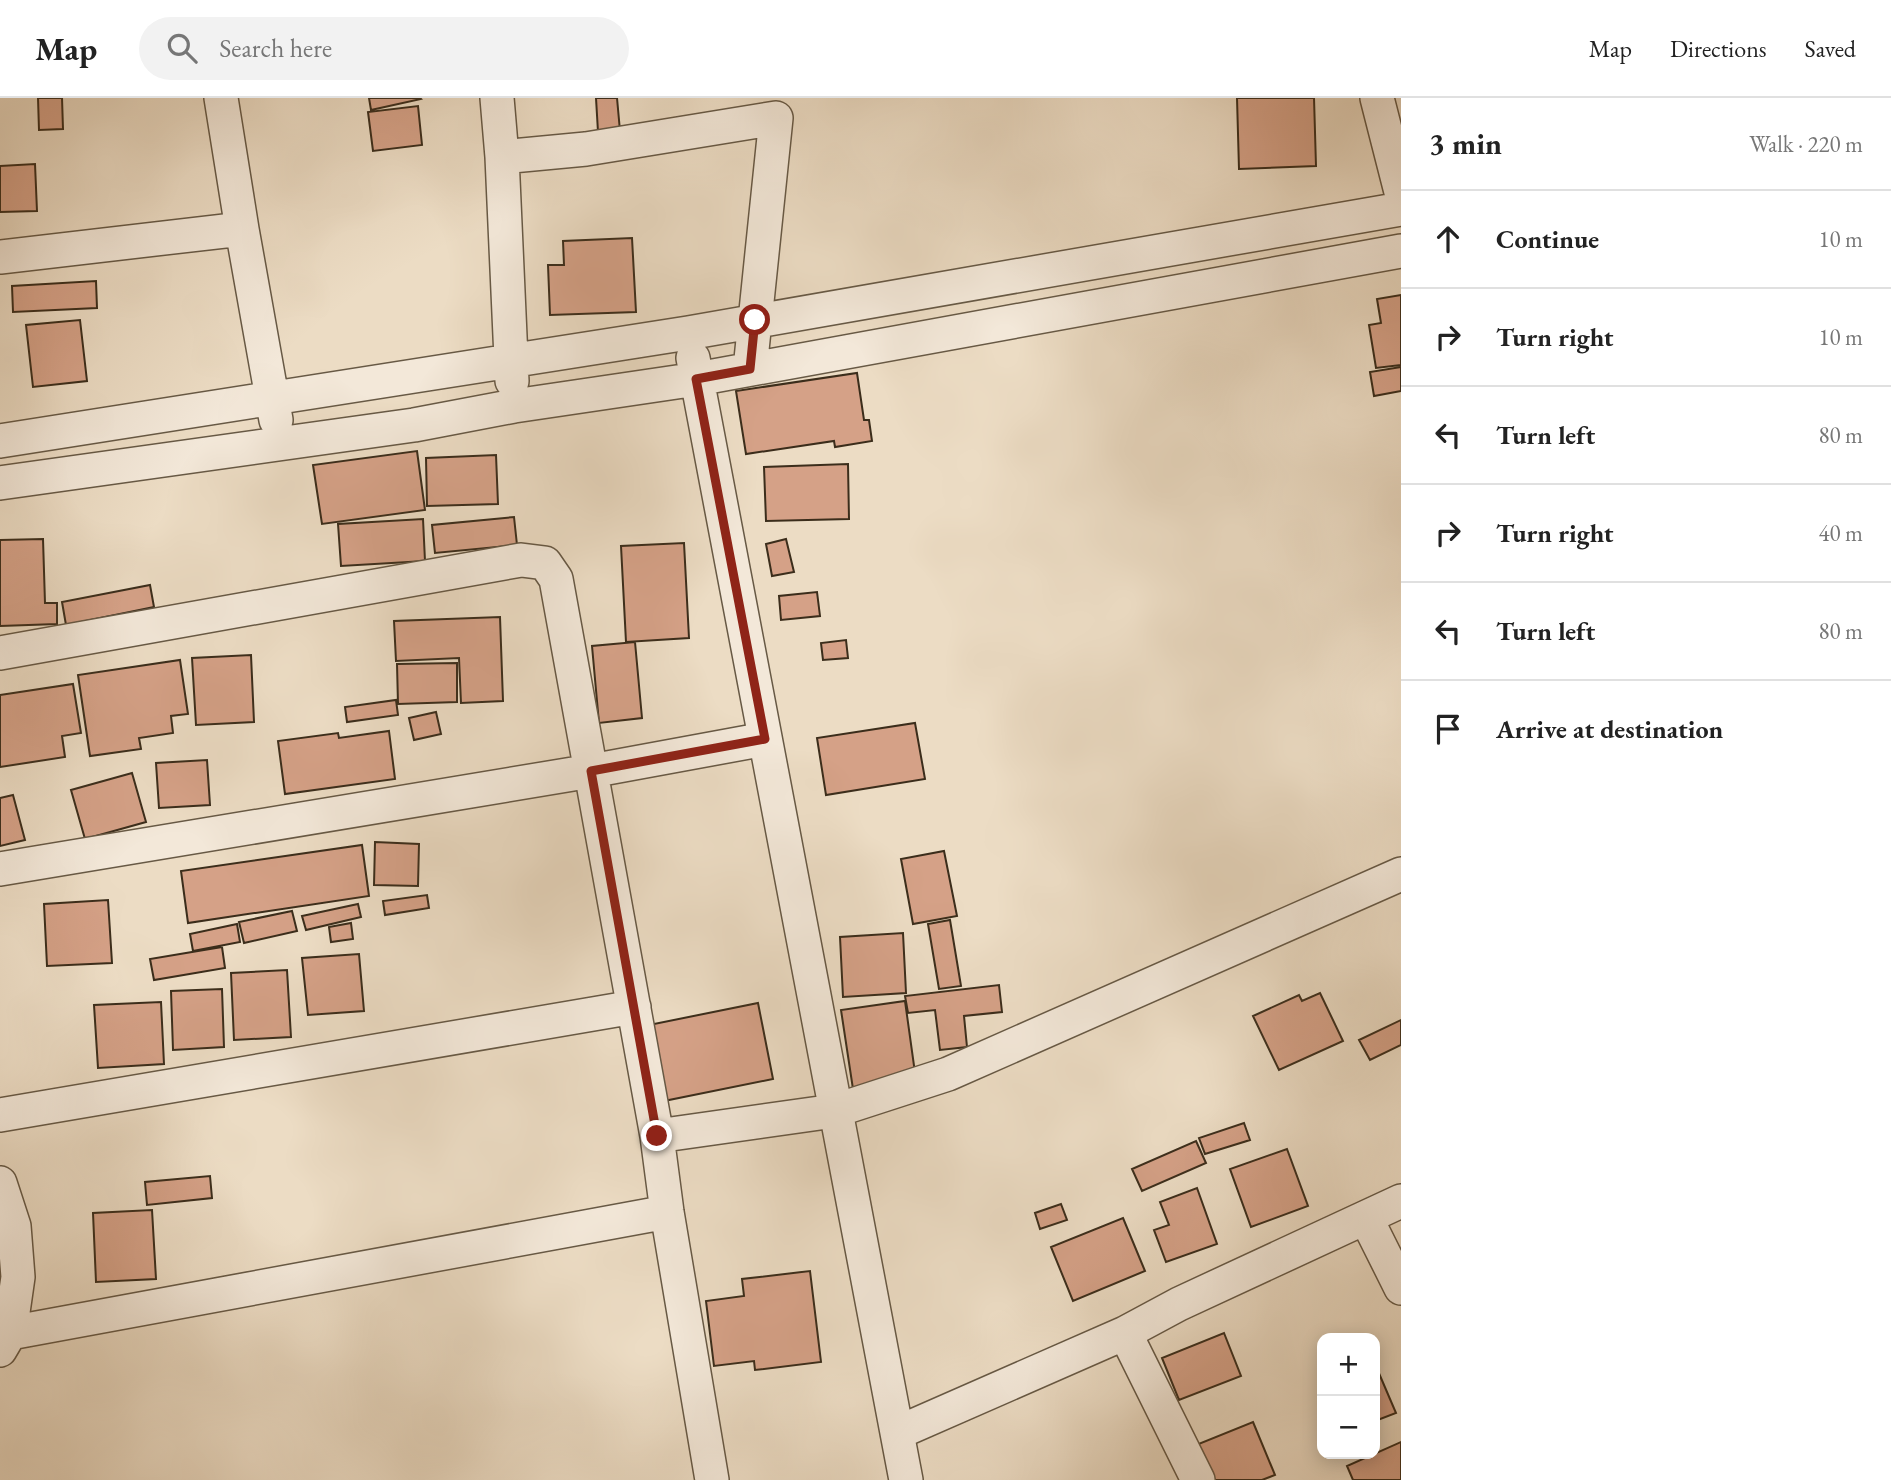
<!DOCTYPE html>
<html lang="en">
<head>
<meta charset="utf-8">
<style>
  :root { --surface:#fff; --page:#f2f2f2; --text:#222; --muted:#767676; --line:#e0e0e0 }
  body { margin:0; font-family:"EB Garamond",serif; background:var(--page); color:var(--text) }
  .controls { position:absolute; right:21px; bottom:21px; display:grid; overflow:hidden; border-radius:14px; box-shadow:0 4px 18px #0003 }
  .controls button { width:63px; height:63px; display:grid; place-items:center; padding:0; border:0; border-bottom:2px solid var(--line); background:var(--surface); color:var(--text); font:35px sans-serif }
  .stop { position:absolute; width:21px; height:21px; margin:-16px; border:5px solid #8f2418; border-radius:50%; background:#fff }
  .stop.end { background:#8f2418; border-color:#fff; box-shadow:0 2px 7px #0008 }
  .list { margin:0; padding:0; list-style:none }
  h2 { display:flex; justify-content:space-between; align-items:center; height:91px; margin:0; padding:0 28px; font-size:30px }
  h2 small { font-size:23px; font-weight:400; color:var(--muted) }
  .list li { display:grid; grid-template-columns:46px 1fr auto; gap:21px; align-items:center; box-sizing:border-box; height:98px; padding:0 28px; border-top:2px solid var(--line) }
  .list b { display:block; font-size:26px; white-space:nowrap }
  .list em { font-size:23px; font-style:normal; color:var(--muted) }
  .icon { flex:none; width:38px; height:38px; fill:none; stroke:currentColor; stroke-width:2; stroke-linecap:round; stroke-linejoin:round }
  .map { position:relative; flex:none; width:1401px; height:1382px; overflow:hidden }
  header { display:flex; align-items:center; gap:42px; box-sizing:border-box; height:98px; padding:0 35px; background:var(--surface); border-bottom:2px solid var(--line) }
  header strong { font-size:33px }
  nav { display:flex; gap:38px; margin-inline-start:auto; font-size:24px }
  .search { width:490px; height:63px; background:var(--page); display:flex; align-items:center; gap:18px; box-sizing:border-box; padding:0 24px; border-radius:38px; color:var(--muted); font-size:26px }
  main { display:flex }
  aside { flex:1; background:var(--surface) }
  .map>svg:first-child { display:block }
  .building { fill:#d5a187; stroke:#3b2d1b; stroke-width:2 }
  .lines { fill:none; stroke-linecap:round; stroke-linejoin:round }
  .minor-casing { stroke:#675945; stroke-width:36 }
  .minor { stroke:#f3e8d9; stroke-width:33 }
  .route { stroke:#8f2418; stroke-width:9 }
</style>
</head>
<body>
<header>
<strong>Map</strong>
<div class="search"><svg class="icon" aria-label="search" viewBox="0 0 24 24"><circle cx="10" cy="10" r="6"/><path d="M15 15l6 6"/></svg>Search here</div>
<nav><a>Map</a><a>Directions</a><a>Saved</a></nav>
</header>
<main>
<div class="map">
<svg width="1401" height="1382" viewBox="0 0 1401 1382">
  <rect width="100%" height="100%" fill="#ecdcc4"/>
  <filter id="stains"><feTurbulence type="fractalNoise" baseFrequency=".00286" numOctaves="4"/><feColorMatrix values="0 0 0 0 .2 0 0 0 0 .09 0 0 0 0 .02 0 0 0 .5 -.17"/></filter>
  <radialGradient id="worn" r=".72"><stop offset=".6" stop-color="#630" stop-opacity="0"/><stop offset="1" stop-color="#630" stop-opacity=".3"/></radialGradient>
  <path class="building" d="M 38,0 L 62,0 L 63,31 L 39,32 Z
    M 369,0 L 420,0 L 421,1 L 371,12 Z
    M 596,0 L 617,0 L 620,33 L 598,34 Z
    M 1237,0 L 1314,0 L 1316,68 L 1239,71 Z
    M 418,8 L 422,47 L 373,53 L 368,14 Z
    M 35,66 L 37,113 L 0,114 L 0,68 Z
    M 632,140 L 636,214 L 550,217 L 548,167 L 564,167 L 563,143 Z
    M 96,183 L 97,210 L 13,214 L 12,188 Z
    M 1401,197 L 1401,267 L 1376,270 L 1369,227 L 1381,225 L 1377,201 Z
    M 80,222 L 87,283 L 33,289 L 26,227 Z
    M 1401,269 L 1401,293 L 1374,298 L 1370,274 Z
    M 857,275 L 864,322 L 869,322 L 872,343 L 835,349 L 834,343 L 746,356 L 736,293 Z
    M 417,353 L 425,412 L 322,426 L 313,367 Z
    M 496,357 L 498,406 L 427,408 L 426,360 Z
    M 848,366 L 849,421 L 766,423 L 764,369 Z
    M 514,419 L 517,447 L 435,455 L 432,427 Z
    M 423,421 L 425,463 L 341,468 L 338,426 Z
    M 43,441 L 45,505 L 57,505 L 57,526 L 0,528 L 0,442 Z
    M 786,441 L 794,474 L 772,478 L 766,446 Z
    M 684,445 L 689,540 L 626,544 L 621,448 Z
    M 150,487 L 154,509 L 66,527 L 62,504 Z
    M 817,494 L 820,518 L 781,522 L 779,498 Z
    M 500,519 L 503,603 L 461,605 L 459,560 L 396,563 L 394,523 Z
    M 846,542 L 848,560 L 823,562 L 821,545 Z
    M 635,544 L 642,620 L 599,625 L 592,548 Z
    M 251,557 L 254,624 L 196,627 L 192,560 Z
    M 180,562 L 188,616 L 171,618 L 173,635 L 139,640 L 141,651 L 90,658 L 78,577 Z
    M 457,565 L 457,604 L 398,606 L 397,566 Z
    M 73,586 L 81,635 L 62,638 L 65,659 L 0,669 L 0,597 Z
    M 396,602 L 398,617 L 347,624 L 345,609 Z
    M 436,614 L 441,636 L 414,642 L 409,620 Z
    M 915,625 L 925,681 L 826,697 L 817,640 Z
    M 389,633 L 395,681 L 285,696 L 278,643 L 338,635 L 339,640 Z
    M 207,662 L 210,707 L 159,710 L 156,665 Z
    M 132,675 L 146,724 L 85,741 L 71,692 Z
    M 13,697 L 25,742 L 0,748 L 0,700 Z
    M 375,744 L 419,746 L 418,788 L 374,787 Z
    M 362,747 L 369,798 L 188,825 L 181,773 Z
    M 944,753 L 957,818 L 913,826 L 901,761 Z
    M 427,797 L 429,810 L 385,817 L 383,803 Z
    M 108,802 L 112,865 L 47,868 L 44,806 Z
    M 358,806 L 361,819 L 306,832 L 302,818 Z
    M 292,813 L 297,833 L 244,845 L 239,824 Z
    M 950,822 L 961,888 L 939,891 L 928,826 Z
    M 351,825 L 353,841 L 331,844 L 329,829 Z
    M 237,826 L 240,844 L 193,853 L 190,836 Z
    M 903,835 L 906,895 L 843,899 L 840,839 Z
    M 222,849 L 225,870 L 154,882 L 150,861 Z
    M 359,856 L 364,913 L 308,917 L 302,860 Z
    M 287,872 L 291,939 L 234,942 L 231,875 Z
    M 999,887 L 1002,914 L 964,918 L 967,949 L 940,952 L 935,912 L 908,915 L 905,898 Z
    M 222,891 L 224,949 L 173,952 L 171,893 Z
    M 1320,895 L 1343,943 L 1279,972 L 1253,918 L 1299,897 L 1302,903 Z
    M 905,903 L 916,982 L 853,991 L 841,912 Z
    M 161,904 L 164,966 L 98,970 L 94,907 Z
    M 758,905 L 773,981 L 659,1004 L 644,928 Z
    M 1401,922 L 1401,947 L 1370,962 L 1359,942 Z
    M 1244,1025 L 1250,1042 L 1205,1056 L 1199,1040 Z
    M 1196,1043 L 1206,1065 L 1142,1093 L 1132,1071 Z
    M 1287,1051 L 1308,1108 L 1251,1129 L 1230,1071 Z
    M 210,1078 L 212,1100 L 147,1107 L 145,1084 Z
    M 1197,1090 L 1217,1146 L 1166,1164 L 1154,1132 L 1169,1127 L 1160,1104 Z
    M 1061,1106 L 1067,1122 L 1040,1131 L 1035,1115 Z
    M 152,1112 L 156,1181 L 96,1184 L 93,1115 Z
    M 1123,1120 L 1145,1173 L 1073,1203 L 1051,1149 Z
    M 810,1173 L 821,1264 L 755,1272 L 754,1263 L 714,1268 L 706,1203 L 744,1198 L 742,1181 Z
    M 1224,1235 L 1241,1278 L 1179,1302 L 1162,1260 Z
    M 1378,1273 L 1396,1315 L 1375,1323 L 1375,1274 Z
    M 1253,1324 L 1275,1377 L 1262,1382 L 1210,1382 L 1196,1347 Z
    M 1401,1344 L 1401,1382 L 1353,1382 L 1347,1368 Z"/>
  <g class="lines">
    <defs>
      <path id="minor" d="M 221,0 L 242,131 L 276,322
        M 497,0 L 502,59 L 586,51 L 776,20 L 750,271
        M 1377,0 L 1401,94
        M 502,59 L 512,283
        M 0,159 L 242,131
        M 693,260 L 906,1382
        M 0,343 L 688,235 L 1401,111
        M 0,385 L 414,327 L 514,308 L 697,281 L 1401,153
        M 0,555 L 521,462 L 545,465 L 556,481 L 657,1038 L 667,1114 L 712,1382
        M 0,771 L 591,673 L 765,641
        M 0,1017 L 634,909
        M 657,1038 L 834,1013 L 948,976 L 1401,776
        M 0,1085 L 14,1128 L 18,1179 L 10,1235 L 0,1252
        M 1366,1120 L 1401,1190
        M 10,1235 L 667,1114
        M 897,1335 L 1125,1235
        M 1198,1382 L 1125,1235 L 1179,1206 L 1401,1103"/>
    </defs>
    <use href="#minor" class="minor-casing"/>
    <use href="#minor" class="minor"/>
  </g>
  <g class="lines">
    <path class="route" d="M 657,1038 L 591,673 L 765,641 L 696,281 L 750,271 L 755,222"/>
  </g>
  <rect width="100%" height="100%" filter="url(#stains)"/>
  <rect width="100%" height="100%" fill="url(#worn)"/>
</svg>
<div class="controls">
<button>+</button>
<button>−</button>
</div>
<div class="stop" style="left:755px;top:222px"></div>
<div class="stop end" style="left:657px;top:1038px"></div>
</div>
<aside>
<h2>3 min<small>Walk · 220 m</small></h2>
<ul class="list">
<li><svg class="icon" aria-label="ahead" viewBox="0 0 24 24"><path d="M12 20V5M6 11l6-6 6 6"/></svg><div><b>Continue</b></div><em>10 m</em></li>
<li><svg class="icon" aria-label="right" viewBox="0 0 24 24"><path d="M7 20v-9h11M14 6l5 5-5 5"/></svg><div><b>Turn right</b></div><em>10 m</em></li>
<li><svg class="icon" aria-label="left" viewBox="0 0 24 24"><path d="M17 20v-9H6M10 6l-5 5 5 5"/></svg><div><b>Turn left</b></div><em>80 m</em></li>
<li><svg class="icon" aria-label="right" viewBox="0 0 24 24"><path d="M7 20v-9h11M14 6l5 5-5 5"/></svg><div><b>Turn right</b></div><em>40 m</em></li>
<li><svg class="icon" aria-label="left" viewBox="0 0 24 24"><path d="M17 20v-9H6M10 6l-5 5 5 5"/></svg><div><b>Turn left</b></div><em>80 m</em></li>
<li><svg class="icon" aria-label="arrive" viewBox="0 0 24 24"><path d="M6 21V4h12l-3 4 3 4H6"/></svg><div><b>Arrive at destination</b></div></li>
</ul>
</aside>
</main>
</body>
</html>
